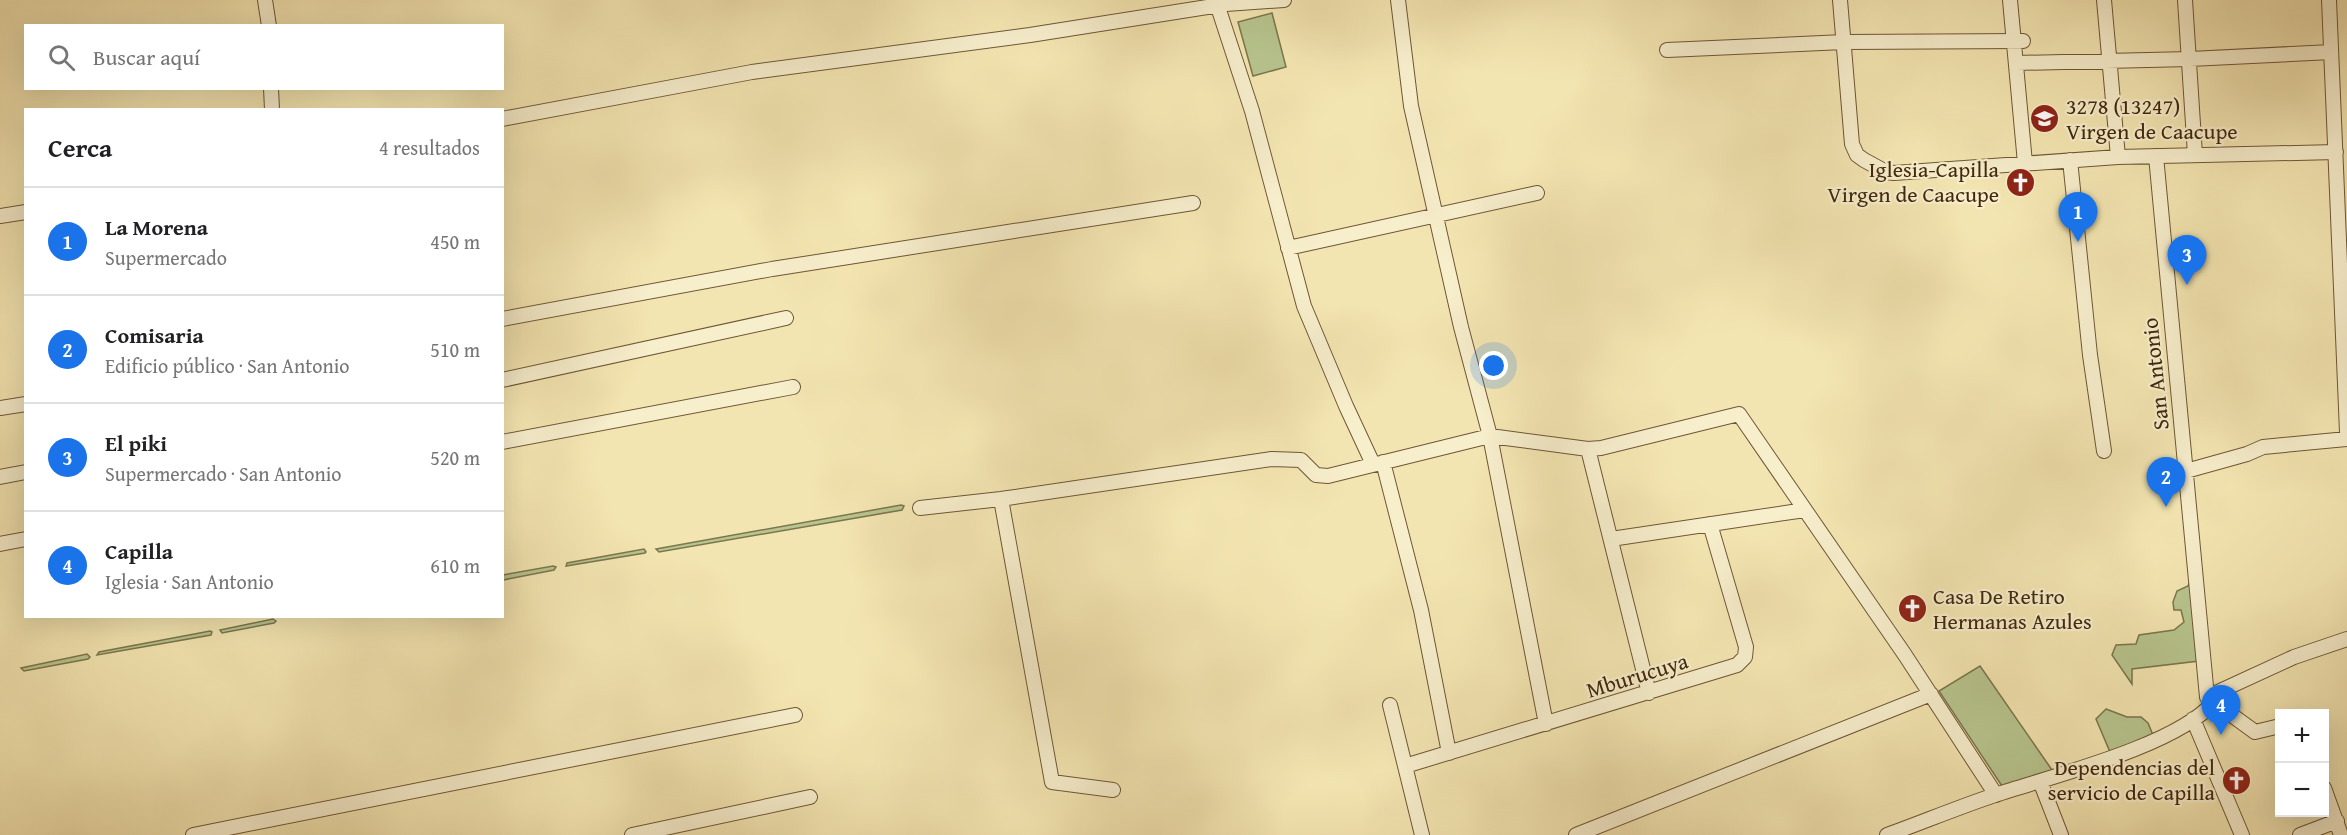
<!DOCTYPE html>
<html lang="es">
<head>
<meta charset="utf-8">
<style>
  :root { --surface:#fff; --page:#f2f2f2; --text:#202124; --muted:#757577; --line:#e0e0e0; --accent:#1a73e8 }
  body { margin:0; font-family:"Gentium Book Plus",serif; background:var(--page); color:var(--text) }
  .controls { position:absolute; right:18px; bottom:18px; display:grid; overflow:hidden; border-radius:0px; box-shadow:0 6px 24px #0002 }
  .controls button { width:54px; height:54px; display:grid; place-items:center; padding:0; border:0; border-bottom:2px solid var(--line); background:var(--surface); color:var(--text); font:30px sans-serif }
  .you { position:absolute; left:1494px; top:366px; width:21px; height:21px; margin:-15px; border:4px solid #fff; border-radius:50%; background:#1a73e8; box-shadow:0 0 0 9px #1a73e833 }
  .badge { display:grid; place-items:center; width:39px; height:39px; border-radius:50%; background:var(--accent); color:#fff; font-size:20px; font-weight:700 }
  .pin { position:absolute; translate:-50% -50px; filter:drop-shadow(0 2px 3px #0008) }
  .pin::after { content:''; position:absolute; top:32px; width:21px; height:18px; background:inherit; clip-path:polygon(0 0,100% 0,50% 100%) }
  .list { margin:0; padding:0; list-style:none }
  h2 { display:flex; justify-content:space-between; align-items:center; height:78px; margin:0; padding:0 24px; font-size:26px }
  h2 small { font-size:20px; font-weight:400; color:var(--muted) }
  .list li { display:grid; grid-template-columns:39px 1fr auto; gap:18px; align-items:center; box-sizing:border-box; height:108px; padding:0 24px; border-top:2px solid var(--line) }
  .list b { display:block; font-size:22px; white-space:nowrap }
  .list p { margin:0; font-size:20px; white-space:nowrap; color:var(--muted) }
  .list em { font-size:20px; font-style:normal; color:var(--muted) }
  .icon { flex:none; width:33px; height:33px; fill:none; stroke:currentColor; stroke-width:2; stroke-linecap:round; stroke-linejoin:round }
  .map { position:relative; flex:none; width:2347px; height:835px; overflow:hidden }
  .search { position:absolute; background:var(--surface); box-shadow:0 6px 24px #0002; left:24px; top:24px; width:480px; height:66px; display:flex; align-items:center; gap:15px; box-sizing:border-box; padding:0 21px; border-radius:0px; color:var(--muted); font-size:22px }
  .panel { position:absolute; background:var(--surface); box-shadow:0 6px 24px #0002; left:24px; top:108px; width:480px; height:510px; border-radius:0px }
  .map>svg:first-child { display:block }
  .green { fill:#b8c58e; stroke:#7c764e; stroke-width:1.5 }
  .lines { fill:none; stroke-linecap:round; stroke-linejoin:round }
  .minor-casing { stroke:#6e5736; stroke-width:16 }
  .minor { stroke:#f7eecc; stroke-width:14 }
  .labels { text-anchor:middle; stroke-width:4.5; stroke-linejoin:round; paint-order:stroke }
  .poi-label { font-size:22px; fill:#41280d; stroke:#f7eecc; text-anchor:start }
  .street-label { font-size:22px; fill:#41280d; stroke:#f7eecc }
</style>
</head>
<body>
<div class="map">
<svg width="2347" height="835" viewBox="0 0 2347 835">
  <rect width="100%" height="100%" fill="#f3e5b1"/>
  <filter id="stains"><feTurbulence type="fractalNoise" baseFrequency=".00333" numOctaves="4"/><feColorMatrix values="0 0 0 0 .2 0 0 0 0 .09 0 0 0 0 .02 0 0 0 .5 -.17"/></filter>
  <radialGradient id="worn" r=".72"><stop offset=".6" stop-color="#630" stop-opacity="0"/><stop offset="1" stop-color="#630" stop-opacity=".3"/></radialGradient>
  <path class="green" d="M 1272,13 L 1286,67 L 1253,76 L 1238,22 Z
    M 901,505 L 904,506 L 902,510 L 659,552 L 656,549 Z
    M 644,549 L 646,552 L 645,553 L 566,566 L 567,563 Z
    M 553,566 L 556,567 L 554,570 L 503,580 L 503,575 Z
    M 2190,581 L 2199,661 L 2132,669 L 2132,684 L 2112,655 L 2116,645 L 2136,644 L 2139,635 L 2174,630 L 2184,622 L 2181,610 L 2174,610 L 2173,602 L 2177,591 L 2188,586 Z
    M 273,619 L 276,621 L 274,623 L 222,633 L 220,630 Z
    M 210,631 L 212,632 L 211,635 L 97,655 L 99,652 Z
    M 87,654 L 90,657 L 88,659 L 24,671 L 21,668 Z
    M 1980,666 L 2052,770 L 2002,786 L 1939,691 Z
    M 2106,709 L 2127,717 L 2141,717 L 2148,723 L 2153,735 L 2110,752 L 2096,719 Z"/>
  <g class="lines">
    <defs>
      <path id="minor" d="M 265,0 L 269,26
        M 1398,0 L 1411,106 L 1461,327 L 1490,436 L 1546,724
        M 1840,0 L 1852,144 L 1857,155 L 1864,160 L 1886,172 L 1894,173 L 2118,157 L 2336,152
        M 2010,0 L 2025,163
        M 2104,0 L 2118,157
        M 2185,0 L 2195,155
        M 2329,0 L 2347,432
        M 1218,7 L 1252,111 L 1304,306 L 1346,406 L 1373,464
        M 1667,50 L 1844,42 L 2023,41
        M 2017,63 L 2190,59 L 2331,52
        M 271,88 L 272,110
        M 502,119 L 752,72 L 1030,35 L 1226,4 L 1284,0
        M 2156,156 L 2207,697 L 2255,732 L 2280,726
        M 2070,160 L 2090,355 L 2104,451
        M 0,216 L 26,212
        M 1288,248 L 1537,193
        M 502,319 L 772,269 L 1193,203
        M 502,380 L 786,318
        M 0,408 L 26,404
        M 502,442 L 793,387
        M 1588,449 L 1649,693
        M 1383,462 L 1421,610 L 1449,753
        M 2186,471 L 2247,454 L 2263,447 L 2347,439
        M 0,477 L 26,472
        M 1001,499 L 1052,782 L 1113,790
        M 920,508 L 1001,499 L 1272,459 L 1301,460 L 1316,475 L 1328,476 L 1490,436 L 1588,449 L 1601,448 L 1739,414 L 1905,655 L 1996,795
        M 1611,539 L 1805,510
        M 0,544 L 26,539
        M 2207,697 L 2294,657 L 2347,639
        M 1390,705 L 1422,835
        M 2193,719 L 2242,835
        M 1405,766 L 1737,665 L 1745,657 L 1746,647 L 1710,524
        M 2040,781 L 2061,835
        M 2324,788 L 2341,835
        M 193,835 L 795,715
        M 632,835 L 810,797
        M 1576,835 L 1931,694
        M 1887,835 C 1923,822 1959,807 1995,795 C 2052,776 2176,746 2214,702
        M 2300,835 L 2337,821"/>
    </defs>
    <use href="#minor" class="minor-casing"/>
    <use href="#minor" class="minor"/>
  </g>
  <defs>
    <symbol id="school-disc" viewBox="-11 -11 22 22"><circle r="9.5" fill="#8f2418" stroke="#f7eecc"/><path d="M0-5L7-2L0 1L-7-2ZM-4 1L0 2.5L4 1V4Q0 6-4 4Z" fill="#fff"/></symbol>
    <symbol id="church-disc" viewBox="-11 -11 22 22"><circle r="9.5" fill="#8f2418" stroke="#f7eecc"/><path d="M-1.2-6h2.4v3.5h3.3v2.4h-3.3V6h-2.4V-.1h-3.3v-2.4h3.3Z" fill="#fff"/></symbol>
  </defs>
  <g fill-rule="evenodd">
    <use href="#school-disc" x="2028" y="102" width="33" height="33"/>
    <use href="#church-disc" x="2004" y="166" width="33" height="33"/>
    <use href="#church-disc" x="1896" y="592" width="33" height="33"/>
    <use href="#church-disc" x="2220" y="764" width="33" height="33"/>
  </g>
  <g class="labels">
    <g class="poi-label">
      <text x="2066" y="114">3278 (13247)<tspan x="2066" dy="25">Virgen de Caacupe</tspan></text>
      <text x="1999" y="177" text-anchor="end">Iglesia-Capilla<tspan x="1999" dy="25">Virgen de Caacupe</tspan></text>
      <text x="1933" y="604">Casa De Retiro<tspan x="1933" dy="25">Hermanas Azules</tspan></text>
      <text x="2215" y="775" text-anchor="end">Dependencias del<tspan x="2215" dy="25">servicio de Capilla</tspan></text>
    </g>
    <g class="street-label">
      <text transform="translate(2155 374) rotate(-96)" y="8">San Antonio</text>
      <text transform="translate(1637 675) rotate(-17)" y="8">Mburucuya</text>
    </g>
  </g>
  <rect width="100%" height="100%" filter="url(#stains)"/>
  <rect width="100%" height="100%" fill="url(#worn)"/>
</svg>
<div class="controls">
<button>+</button>
<button>−</button>
</div>
<div class="you"></div>
<div class="pin badge" style="left:2078px;top:242px">1</div>
<div class="pin badge" style="left:2166px;top:507px">2</div>
<div class="pin badge" style="left:2187px;top:285px">3</div>
<div class="pin badge" style="left:2221px;top:735px">4</div>
<div class="search"><svg class="icon" aria-label="search" viewBox="0 0 24 24"><circle cx="10" cy="10" r="6"/><path d="M15 15l6 6"/></svg>Buscar aquí</div>
<section class="panel">
<h2>Cerca<small>4 resultados</small></h2>
<ul class="list">
<li><span class="badge">1</span><div><b>La Morena</b><p>Supermercado</p></div><em>450 m</em></li>
<li><span class="badge">2</span><div><b>Comisaria</b><p>Edificio público · San Antonio</p></div><em>510 m</em></li>
<li><span class="badge">3</span><div><b>El piki</b><p>Supermercado · San Antonio</p></div><em>520 m</em></li>
<li><span class="badge">4</span><div><b>Capilla</b><p>Iglesia · San Antonio</p></div><em>610 m</em></li>
</ul>
</section>
</div>
</body>
</html>
